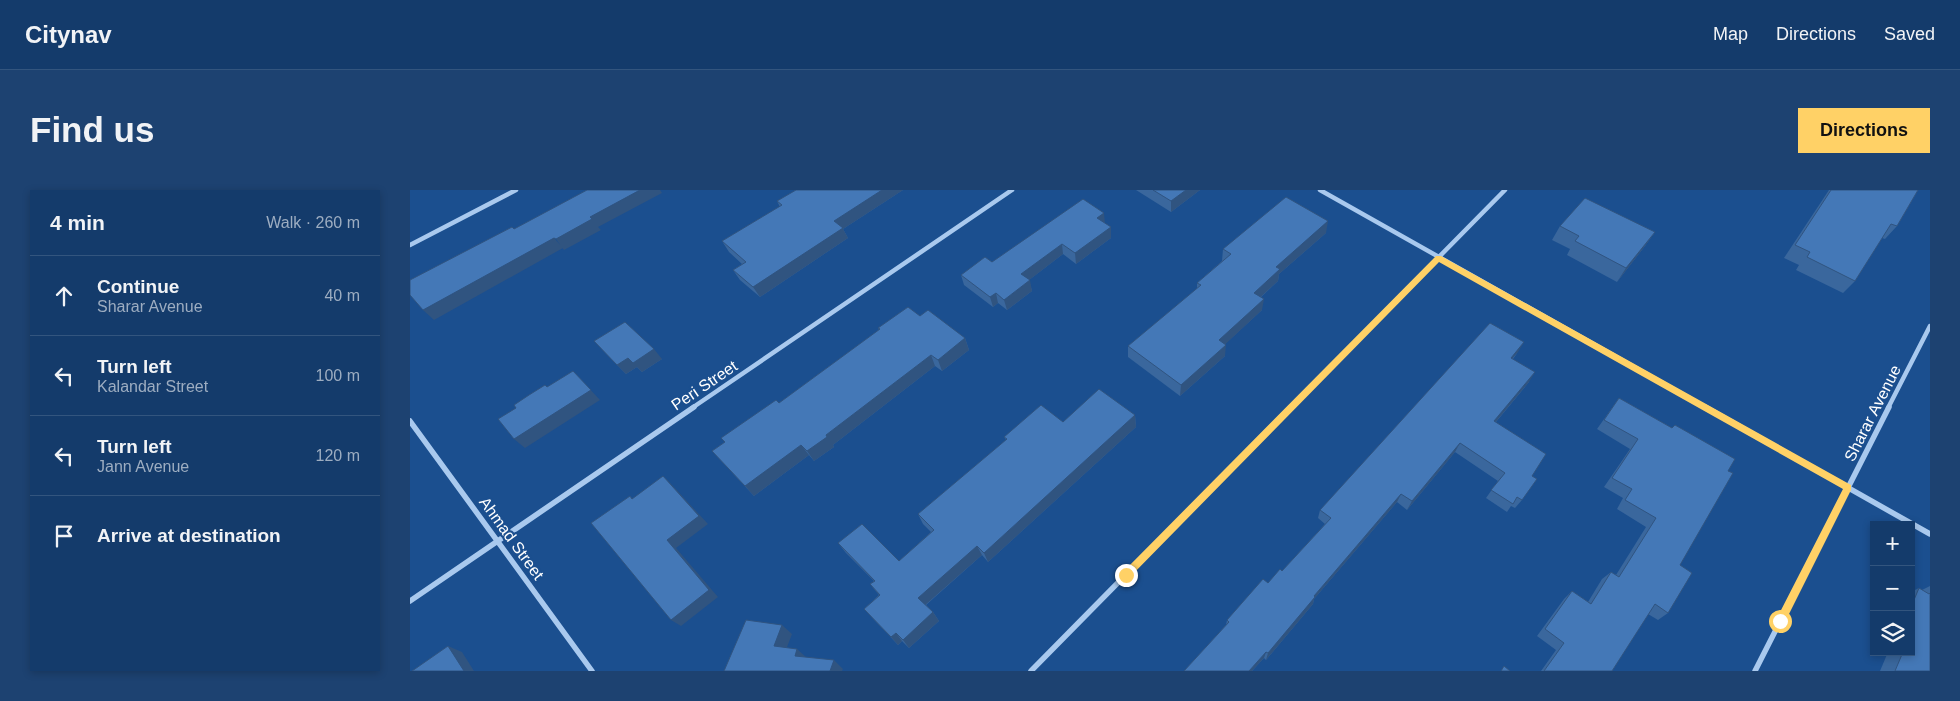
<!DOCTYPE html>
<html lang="en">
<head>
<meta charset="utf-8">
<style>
  :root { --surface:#143b6b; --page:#1d4271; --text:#f1f3f6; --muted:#9dadc1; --line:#33557e; --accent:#ffd166 }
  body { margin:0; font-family:Arial,sans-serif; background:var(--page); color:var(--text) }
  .controls { position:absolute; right:15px; bottom:15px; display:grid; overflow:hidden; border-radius:0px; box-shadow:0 2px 8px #0003 }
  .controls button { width:45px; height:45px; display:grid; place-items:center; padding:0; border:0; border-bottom:1px solid var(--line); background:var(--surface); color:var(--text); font:25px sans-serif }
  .stop { position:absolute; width:15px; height:15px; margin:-11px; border:4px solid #ffd166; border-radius:50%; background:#fff }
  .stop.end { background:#ffd166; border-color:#fff; box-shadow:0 1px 5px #0008 }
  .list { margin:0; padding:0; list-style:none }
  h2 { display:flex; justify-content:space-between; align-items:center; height:65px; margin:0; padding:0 20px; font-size:21px }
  h2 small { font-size:16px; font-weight:400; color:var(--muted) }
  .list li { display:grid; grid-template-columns:32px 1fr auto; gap:15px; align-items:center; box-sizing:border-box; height:80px; padding:0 20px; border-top:1px solid var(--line) }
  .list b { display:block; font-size:19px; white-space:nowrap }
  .list p { margin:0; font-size:16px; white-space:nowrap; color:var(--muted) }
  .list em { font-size:16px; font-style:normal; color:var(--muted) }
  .icon { flex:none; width:28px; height:28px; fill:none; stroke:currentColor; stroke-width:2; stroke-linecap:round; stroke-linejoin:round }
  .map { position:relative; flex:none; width:1520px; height:481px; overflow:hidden; border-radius:0px }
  header { display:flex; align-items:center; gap:30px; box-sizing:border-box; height:70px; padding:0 25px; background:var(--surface); border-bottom:1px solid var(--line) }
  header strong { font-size:24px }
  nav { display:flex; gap:28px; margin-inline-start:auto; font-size:18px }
  .intro { display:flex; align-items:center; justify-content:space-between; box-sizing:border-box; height:120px; padding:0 30px }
  h1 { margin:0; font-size:35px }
  .button { padding:12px 22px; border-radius:0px; background:var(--accent); color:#111; font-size:18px; font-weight:700 }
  main { display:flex; gap:30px; padding:0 30px }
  aside { flex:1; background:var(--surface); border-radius:0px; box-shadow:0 2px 8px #0003 }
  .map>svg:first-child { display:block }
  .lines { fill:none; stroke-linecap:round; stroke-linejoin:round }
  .minor-far1 { stroke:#a9c9ee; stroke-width:4.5 }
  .minor { stroke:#a9c9ee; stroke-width:5.5 }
  .wall { fill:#3a679d }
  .shaded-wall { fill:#305480 }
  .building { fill:#4478b7; stroke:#305480 }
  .route { fill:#ffd166 }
  .labels { text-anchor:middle; stroke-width:4.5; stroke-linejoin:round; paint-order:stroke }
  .street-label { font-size:16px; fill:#fff; stroke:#1b4f8f }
</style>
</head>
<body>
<header>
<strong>Citynav</strong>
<nav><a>Map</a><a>Directions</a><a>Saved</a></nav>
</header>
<div class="intro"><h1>Find us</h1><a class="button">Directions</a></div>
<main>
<aside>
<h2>4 min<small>Walk · 260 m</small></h2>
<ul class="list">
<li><svg class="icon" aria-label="ahead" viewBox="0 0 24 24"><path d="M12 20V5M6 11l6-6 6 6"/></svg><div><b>Continue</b><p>Sharar Avenue</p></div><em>40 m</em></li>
<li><svg class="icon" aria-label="left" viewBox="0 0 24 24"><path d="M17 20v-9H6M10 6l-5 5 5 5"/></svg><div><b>Turn left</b><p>Kalandar Street</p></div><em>100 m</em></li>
<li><svg class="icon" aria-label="left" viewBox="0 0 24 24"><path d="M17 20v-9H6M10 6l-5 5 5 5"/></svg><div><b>Turn left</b><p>Jann Avenue</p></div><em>120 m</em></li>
<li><svg class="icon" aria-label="arrive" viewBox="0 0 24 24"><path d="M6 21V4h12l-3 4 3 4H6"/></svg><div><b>Arrive at destination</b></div></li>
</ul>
</aside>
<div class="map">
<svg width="1520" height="481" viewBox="0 0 1520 481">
  <rect width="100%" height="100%" fill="#1b4f8f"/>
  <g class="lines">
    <path class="minor-far1" d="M 910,0 L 1297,218
      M 0,55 L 106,0
      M 282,218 L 602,0
      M 880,218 L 1095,0
      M 1478,218 L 1520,136"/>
    <path class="minor" d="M 1295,217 L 1520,344
      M 0,231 L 182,481
      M 0,411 L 284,217
      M 621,481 L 881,217
      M 1345,481 L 1479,217"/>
  </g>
  <path class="wall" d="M 417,0 L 493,0 L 433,39 L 438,48 L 350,107 L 330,90 L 323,80 L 332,74 L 319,62 L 312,51 L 370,17 L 367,11 Z
    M 726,0 L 790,0 L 761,22 Z
    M 1419,0 L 1508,0 L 1487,36 L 1475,49 L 1472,48 L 1445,91 L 1433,103 L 1386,80 L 1389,75 L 1374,68 Z
    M 695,34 L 701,48 L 666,74 L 653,64 L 619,90 L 622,101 L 597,120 L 588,113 L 583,117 L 554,95 L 551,85 L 582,72 Z
    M 1150,36 L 1245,42 L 1235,56 L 1207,92 L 1157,65 L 1160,59 L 1142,50 Z
    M 916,43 L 869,84 L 868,91 L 851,107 L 852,120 L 815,154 L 815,166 L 770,206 L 718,167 L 718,156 L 787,99 L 787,93 L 812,71 L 813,59 Z
    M 510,126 L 555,148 L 559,160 L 532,181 L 525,176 L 423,255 L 424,257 L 404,271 L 399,265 L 344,306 L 302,261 L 315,252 L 311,248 L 369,213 L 469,140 L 468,138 Z
    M 184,151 L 252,169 L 232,182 L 227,177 L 216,184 Z
    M 1108,162 L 1103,169 L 1119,192 L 1086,232 L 1122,286 L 1112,310 L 1105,318 L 1101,316 L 1097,322 L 1076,308 L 1088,291 L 1045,262 L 997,320 L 987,312 L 904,409 L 903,414 L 856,470 L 854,468 L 842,481 L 774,481 L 816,435 L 817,430 L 872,381 L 915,334 L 908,328 L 910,320 Z
    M 1209,208 L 1262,238 L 1265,235 L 1318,281 L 1270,375 L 1258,423 L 1248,430 L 1238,424 L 1202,481 L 1131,481 L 1146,460 L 1127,446 L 1154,409 L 1162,401 L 1178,412 L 1192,389 L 1201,382 L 1206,385 L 1236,337 L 1207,319 L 1213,308 L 1194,297 L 1220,259 L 1187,239 Z
    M 725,225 L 726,237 L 578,372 L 572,365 L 516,415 L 523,422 L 529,431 L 499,458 L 492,451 L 488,455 L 454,419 L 469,405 L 460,394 L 464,391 L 436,363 L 428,353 L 489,371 L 521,342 L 513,334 L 508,324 L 596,250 L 594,247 L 653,232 Z
    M 1520,396 L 1520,481 L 1470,481 L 1478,462 L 1501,462 L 1501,402 L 1509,398 L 1512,400 Z"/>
  <path class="shaded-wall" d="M 230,0 L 250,0 L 252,3 L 188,37 L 191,40 L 154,60 L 146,49 L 180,27 Z
    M 472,0 L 493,0 L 433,39 L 438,48 L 350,107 L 343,97 L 424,31 Z
    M 776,0 L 790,0 L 761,22 L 761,11 Z
    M 694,23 L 695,34 L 687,28 Z
    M 918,31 L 916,43 L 869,84 L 868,91 L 843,114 L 844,103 L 866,77 Z
    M 701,37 L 701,48 L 666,74 L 665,63 Z
    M 1245,42 L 1235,56 L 1207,92 L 1216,78 Z
    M 144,48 L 153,58 L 24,130 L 13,120 Z
    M 652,54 L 653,64 L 614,94 L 611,84 Z
    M 620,90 L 622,101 L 597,120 L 594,110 Z
    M 586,103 L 588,113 L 583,117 L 580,107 Z
    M 854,109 L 852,120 L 808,161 L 809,150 Z
    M 555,148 L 559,160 L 532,181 L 528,170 Z
    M 1114,152 L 1108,162 L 1095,177 L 1101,168 Z
    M 816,155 L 815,166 L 770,206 L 771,195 Z
    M 244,159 L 252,169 L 232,182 L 223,173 Z
    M 521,165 L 525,176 L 423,255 L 424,257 L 404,271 L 397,261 L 416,245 Z
    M 218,168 L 227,177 L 216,184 L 207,175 Z
    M 163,181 L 190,210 L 115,258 L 104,249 Z
    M 1125,182 L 1119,192 L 1079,240 L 1084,231 Z
    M 725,225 L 726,237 L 578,372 L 574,363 Z
    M 1050,253 L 1045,262 L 997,320 L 1002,311 Z
    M 391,255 L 399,265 L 344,306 L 335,296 Z
    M 253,286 L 262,295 L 298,334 L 266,358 L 308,407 L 271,436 L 261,430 Z
    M 991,304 L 987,312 L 904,409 L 903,414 L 856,470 L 858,463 L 904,406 Z
    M 567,356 L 572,365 L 514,416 L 508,408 Z
    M 523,422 L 529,431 L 499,458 L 493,450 Z
    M 372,435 L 382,444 L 374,465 L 364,456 Z
    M 486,443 L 492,451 L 488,455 L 481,447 Z
    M 38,456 L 52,462 L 64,481 L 54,481 Z
    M 387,459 L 397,468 L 385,466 Z
    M 856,462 L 854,468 L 842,481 L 839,481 Z
    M 424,470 L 433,479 L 432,481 L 420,481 Z"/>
  <path class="building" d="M 177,0 L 230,0 L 180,27 L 182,29 L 146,49 L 144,48 L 13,120 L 0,105 L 0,90 L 102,37 L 104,39 Z
    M 386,0 L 472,0 L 424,31 L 433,38 L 343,97 L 323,80 L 336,72 L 312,51 L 372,15 L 367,11 Z
    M 743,0 L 776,0 L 761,11 Z
    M 1421,0 L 1508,0 L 1487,36 L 1481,34 L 1445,91 L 1397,67 L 1400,62 L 1385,55 Z
    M 876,7 L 918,31 L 866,77 L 870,79 L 844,103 L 854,109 L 809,150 L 816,155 L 771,195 L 718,156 L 791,95 L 787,93 L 821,64 L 813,59 Z
    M 1175,8 L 1245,42 L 1216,78 L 1165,51 L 1169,46 L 1150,36 Z
    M 673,9 L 694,23 L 687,28 L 701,37 L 665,63 L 652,54 L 611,84 L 620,90 L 594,110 L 586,103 L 580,107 L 551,85 L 575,67 L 582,72 Z
    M 498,117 L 510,126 L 518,120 L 555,148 L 528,170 L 521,165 L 416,245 L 417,247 L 397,261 L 391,255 L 335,296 L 302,261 L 315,252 L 311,248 L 366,210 L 369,213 L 470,139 L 468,138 Z
    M 215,132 L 244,159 L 223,173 L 218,168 L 207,175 L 184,151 Z
    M 1080,133 L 1114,152 L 1101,168 L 1125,182 L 1084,231 L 1136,264 L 1122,286 L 1127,289 L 1112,310 L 1107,307 L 1103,314 L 1081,300 L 1095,283 L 1050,253 L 1002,311 L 991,304 L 904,406 L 905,407 L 858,463 L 856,462 L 839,481 L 774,481 L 819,432 L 817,430 L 853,389 L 858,393 L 870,379 L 872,381 L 921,328 L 910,320 Z
    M 163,181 L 181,200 L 104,249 L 88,229 L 106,218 L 104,215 L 119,205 L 135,195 L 137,197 Z
    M 689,199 L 725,225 L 574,363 L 567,356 L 508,408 L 523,422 L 493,450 L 486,443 L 481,447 L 454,419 L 470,405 L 460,394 L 465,391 L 428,353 L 452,334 L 489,371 L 524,340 L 508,324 L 597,249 L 594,247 L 631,215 L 653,232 Z
    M 1209,208 L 1262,238 L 1265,235 L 1325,269 L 1318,281 L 1323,283 L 1270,375 L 1282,383 L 1258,423 L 1245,414 L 1202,481 L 1134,481 L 1154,453 L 1135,439 L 1162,401 L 1181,414 L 1201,382 L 1209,387 L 1246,328 L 1215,310 L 1222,299 L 1202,288 L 1228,249 L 1194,230 Z
    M 253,286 L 289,326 L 257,350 L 299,400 L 261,430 L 181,333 L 220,306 L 222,309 Z
    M 1509,398 L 1519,404 L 1520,403 L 1520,481 L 1485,481 L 1493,462 L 1501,462 L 1501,441 L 1502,439 L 1501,438 L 1501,417 Z
    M 336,430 L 372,435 L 364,456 L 387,459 L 385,466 L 424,470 L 420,481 L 314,481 Z
    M 38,456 L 54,481 L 2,481 Z
    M 1094,476 L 1100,481 L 1091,481 Z"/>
  <path class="route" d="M 1026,66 L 1031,66 L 1441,295 L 1441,300 L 1374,434 L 1367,434 L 1367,428 L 1433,299 L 1029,72 L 719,388 L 713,388 L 713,382 Z"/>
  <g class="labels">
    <g class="street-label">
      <text transform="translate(294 195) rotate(-34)" y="6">Peri Street</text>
      <text transform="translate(1462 223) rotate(-63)" y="6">Sharar Avenue</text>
      <text transform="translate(102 348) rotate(54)" y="6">Ahmad Street</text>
    </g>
  </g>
</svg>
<div class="controls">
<button>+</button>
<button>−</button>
<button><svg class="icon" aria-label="layers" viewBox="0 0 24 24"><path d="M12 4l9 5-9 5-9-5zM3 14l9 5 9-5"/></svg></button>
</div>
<div class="stop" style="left:1370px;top:431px"></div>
<div class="stop end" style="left:716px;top:385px"></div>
</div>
</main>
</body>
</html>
